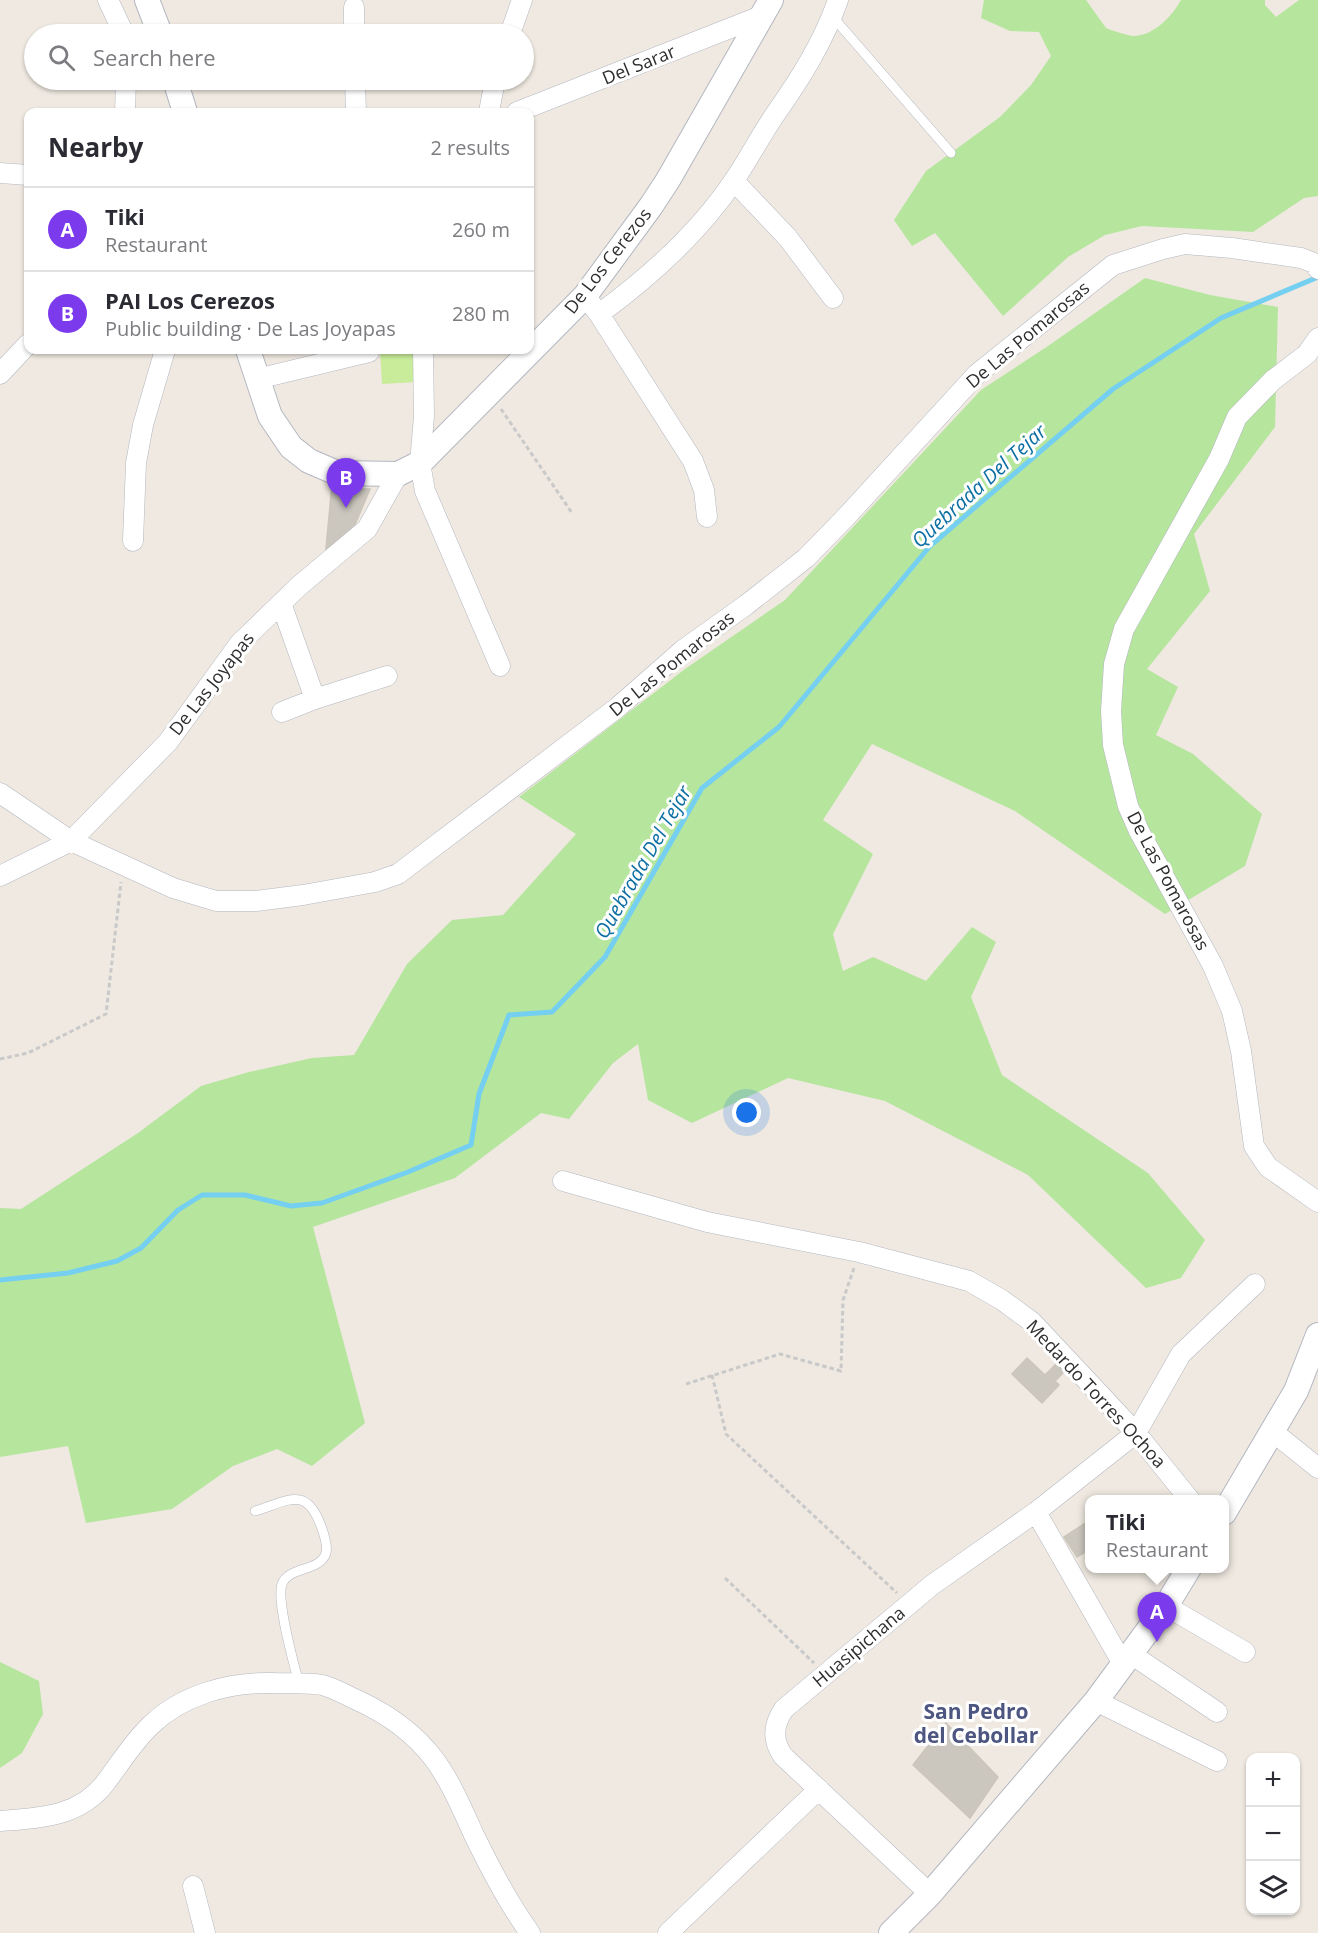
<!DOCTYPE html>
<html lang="en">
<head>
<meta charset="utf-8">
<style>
  :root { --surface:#fff; --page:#f7f7f7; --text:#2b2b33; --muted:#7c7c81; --line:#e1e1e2; --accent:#7c3aed }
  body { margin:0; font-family:"Open Sans",sans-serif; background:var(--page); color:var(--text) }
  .controls { position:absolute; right:18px; bottom:18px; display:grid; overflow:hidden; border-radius:12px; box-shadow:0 2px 4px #0004 }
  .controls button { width:54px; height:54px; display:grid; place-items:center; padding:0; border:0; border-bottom:2px solid var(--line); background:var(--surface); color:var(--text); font:30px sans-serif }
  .you { position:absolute; left:747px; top:1113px; width:21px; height:21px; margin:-15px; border:4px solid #fff; border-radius:50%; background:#1a73e8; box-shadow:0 0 0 9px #1a73e833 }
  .badge { display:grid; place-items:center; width:39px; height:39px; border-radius:50%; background:var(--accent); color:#fff; font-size:20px; font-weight:700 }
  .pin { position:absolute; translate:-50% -50px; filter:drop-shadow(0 2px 3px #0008) }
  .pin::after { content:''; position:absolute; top:32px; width:21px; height:18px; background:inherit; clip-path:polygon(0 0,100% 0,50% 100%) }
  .popup { position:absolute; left:1085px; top:1495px; width:144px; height:78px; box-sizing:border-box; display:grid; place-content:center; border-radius:12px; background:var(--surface); filter:drop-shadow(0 2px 4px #0005); font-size:20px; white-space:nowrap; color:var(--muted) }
  .popup b { font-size:22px; color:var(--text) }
  .popup::after { content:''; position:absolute; left:50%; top:100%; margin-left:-12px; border:12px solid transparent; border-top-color:var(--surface) }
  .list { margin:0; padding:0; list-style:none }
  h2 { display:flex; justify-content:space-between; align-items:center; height:78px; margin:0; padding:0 24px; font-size:26px }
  h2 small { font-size:20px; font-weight:400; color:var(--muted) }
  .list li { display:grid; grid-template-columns:39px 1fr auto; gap:18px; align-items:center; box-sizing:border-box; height:84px; padding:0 24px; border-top:2px solid var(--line) }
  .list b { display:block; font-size:22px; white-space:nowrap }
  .list p { margin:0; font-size:20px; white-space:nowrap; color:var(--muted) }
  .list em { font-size:20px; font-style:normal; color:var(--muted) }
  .icon { flex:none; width:33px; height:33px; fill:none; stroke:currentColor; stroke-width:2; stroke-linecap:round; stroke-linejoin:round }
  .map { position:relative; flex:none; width:1318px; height:1933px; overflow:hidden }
  .search { position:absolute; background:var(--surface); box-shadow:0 2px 4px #0004; left:24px; top:24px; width:510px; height:66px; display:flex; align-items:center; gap:15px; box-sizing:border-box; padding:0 21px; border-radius:33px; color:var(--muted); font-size:22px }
  .panel { position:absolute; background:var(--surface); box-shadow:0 2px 4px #0004; left:24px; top:108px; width:510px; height:246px; border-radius:12px }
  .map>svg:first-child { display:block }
  .green { fill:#b6e59e }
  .pitch { fill:#c9ec9a }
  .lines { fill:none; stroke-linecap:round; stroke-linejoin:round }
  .stream { stroke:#75cff0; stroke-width:5 }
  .building { fill:#cbc7bf; stroke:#cbc5ba; stroke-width:1.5 }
  .service-casing { stroke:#b4b7c1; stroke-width:10 }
  .minor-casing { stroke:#b4b7c1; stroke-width:21 }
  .tertiary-casing { stroke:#b4b7c1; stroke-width:26 }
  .path { stroke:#c9c9c9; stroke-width:3; stroke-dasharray:4.5 3; stroke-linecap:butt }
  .service { stroke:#fff; stroke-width:9 }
  .minor { stroke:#fff; stroke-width:20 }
  .tertiary { stroke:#fff; stroke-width:24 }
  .labels { text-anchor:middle; stroke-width:6; stroke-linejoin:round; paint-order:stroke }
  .street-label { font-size:18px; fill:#2e2e2e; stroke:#fff }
  .water-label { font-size:20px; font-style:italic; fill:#0d6fa3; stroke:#fff }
  .quarter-label { font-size:21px; font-weight:bold; fill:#4d5680; stroke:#fff }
</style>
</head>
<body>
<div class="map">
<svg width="1318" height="1933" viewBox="0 0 1318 1933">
  <rect width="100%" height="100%" fill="#efe9e1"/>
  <path class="green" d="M 984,0 L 1086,0 L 1106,28 C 1114,31 1125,35 1133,36 C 1154,36 1172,16 1181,0 L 1265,0 L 1265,5 L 1276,17 L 1299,0 L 1318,0 L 1318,196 L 1304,198 L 1253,232 L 1142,226 L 1105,235 L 1068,257 L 1003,316 L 935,233 L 912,246 L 894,220 L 926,171 L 1000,117 L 1031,85 L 1051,56 L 1039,32 L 1010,31 L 981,18 Z
    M 1145,278 L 1210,295 L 1278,307 L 1275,427 L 1194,534 L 1210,591 L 1147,669 L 1178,687 L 1156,735 L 1193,754 L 1262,814 L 1245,866 L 1165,914 L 1015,811 L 872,744 L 823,820 L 873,854 L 833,934 L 843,971 L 873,957 L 926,981 L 972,927 L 996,942 L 971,997 L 1002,1075 L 1148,1173 L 1205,1240 L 1181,1278 L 1146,1288 L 1028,1175 L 885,1101 L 788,1078 L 692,1123 L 648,1100 L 638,1044 L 613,1063 L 569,1119 L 541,1113 L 455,1178 L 313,1227 L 365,1423 L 312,1466 L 277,1449 L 233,1466 L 172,1509 L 86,1523 L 68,1446 L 0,1457 L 0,1208 L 21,1209 L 138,1133 L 201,1086 L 249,1072 L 312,1058 L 354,1055 L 407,964 L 452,920 L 503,915 L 576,834 L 519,797 L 685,669 L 785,600 L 981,390 L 1048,346 Z
    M 0,1662 L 39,1681 L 43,1714 L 22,1753 L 0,1768 Z"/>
  <path class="pitch" d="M 380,350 L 414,350 L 416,382 L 382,384 Z"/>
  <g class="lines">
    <path class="stream" d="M 0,1280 L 68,1273 L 117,1261 L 141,1248 L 178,1210 L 202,1195 L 245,1195 L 291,1206 L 322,1203 L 408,1172 L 471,1145 L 479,1094 L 509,1015 L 552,1012 L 605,957 L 702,788 L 779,727 L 930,546 L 1113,389 L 1221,318 L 1318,277"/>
  </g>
  <path class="building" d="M 332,484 L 349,489 L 370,489 L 354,527 L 326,549 Z
    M 1027,1358 L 1045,1375 L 1056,1364 L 1064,1372 L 1055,1381 L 1059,1385 L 1042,1403 L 1012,1374 Z
    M 1087,1522 L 1090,1525 L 1090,1549 L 1077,1557 L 1064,1537 Z
    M 946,1723 L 998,1777 L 970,1818 L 913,1765 Z"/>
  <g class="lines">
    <defs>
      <path id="service" d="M 832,16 L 951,153
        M 255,1511 C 288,1501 306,1485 321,1526 C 324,1534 328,1545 326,1553 C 320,1572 289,1566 282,1584 C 276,1601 294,1664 299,1684"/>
      <path id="minor" d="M 108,0 L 124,34
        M 354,7 L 354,34
        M 510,34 L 522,0
        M 355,80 L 356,112
        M 125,112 L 126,80
        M 489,112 L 495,80
        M 517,112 L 761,16
        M 0,173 L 28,175
        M 734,181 L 788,238 L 833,298
        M 585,296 L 599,314 C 651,276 699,233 735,179 C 749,158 760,137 774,116 C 800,79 823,43 838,0
        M 599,314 L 693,461 L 704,490 L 707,517
        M 1318,338 L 1307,354 L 1273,380 L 1237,417 L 1219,459 L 1124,629 L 1114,664 L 1111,711 L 1113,745 L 1128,806 L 1139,831 L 1213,966 L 1232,1011 L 1241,1051 L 1254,1146 L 1268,1167 L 1318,1202
        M 423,350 L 424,416 L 420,463 L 425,491 L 500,666
        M 0,374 L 28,344
        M 257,379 L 369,352
        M 133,541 L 136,463 L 143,425 L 165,350
        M 281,603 L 315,699
        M 282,712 L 315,699 L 387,676
        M 0,793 L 71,841 L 173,888 L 216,901 L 256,901 L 303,895 L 375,882 L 398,874 L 618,707 L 683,650 L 746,605 L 806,558 L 845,518 L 977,374 L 1113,265 L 1163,249 L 1185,244 L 1232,248 L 1301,258 L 1314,263 L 1318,269
        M 0,876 L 71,841 L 168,742 L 240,643 L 299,586 L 367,529 L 398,474
        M 563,1181 L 707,1222 L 859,1252 L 969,1281 L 1002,1300 L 1032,1322 L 1136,1433 L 1190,1500
        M 1272,1431 L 1318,1468
        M 1036,1512 L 1123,1664
        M 1166,1606 L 1245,1652
        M 1131,1654 L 1217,1712
        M 1096,1701 L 1217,1761
        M 0,1821 C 40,1818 80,1817 106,1782 C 121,1762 133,1742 151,1725 C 182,1695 229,1682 272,1683 C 288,1684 306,1682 322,1685 C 335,1688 347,1696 359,1701 C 387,1714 415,1734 434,1759 C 451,1782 462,1809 474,1835 C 490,1868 508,1903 530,1933
        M 193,1886 L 205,1933
        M 930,1894 L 783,1756 C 772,1740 773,1725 784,1709 L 932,1585 L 1036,1512 L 1136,1433 L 1181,1354 L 1255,1284
        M 668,1933 L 819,1789"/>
      <path id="tertiary" d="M 147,0 L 160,34
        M 175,80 L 185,112
        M 248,350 L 270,416 L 291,447 L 309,461 L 337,473 L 398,474 L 420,463 L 585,296 L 651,206 L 668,180 L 771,0
        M 1224,1513 L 1296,1391 L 1318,1335
        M 891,1933 L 930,1894 L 1096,1701 L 1166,1606 L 1189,1568"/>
    </defs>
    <use href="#service" class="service-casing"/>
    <use href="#minor" class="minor-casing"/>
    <use href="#tertiary" class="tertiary-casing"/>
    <path class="path" d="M 501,409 L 572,513
      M 0,1059 L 28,1053 L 106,1014 L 121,882
      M 712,1375 L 726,1434 L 897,1593
      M 686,1384 L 780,1354 L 841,1371 L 843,1300 L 854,1268
      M 725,1578 L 814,1663"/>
    <use href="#service" class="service"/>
    <use href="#minor" class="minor"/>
    <use href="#tertiary" class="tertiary"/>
  </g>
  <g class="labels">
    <g class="street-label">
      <text transform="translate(639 65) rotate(-22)" y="6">Del Sarar</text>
      <text transform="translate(608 261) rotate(-52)" y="6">De Los Cerezos</text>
      <text transform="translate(1028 335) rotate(-40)" y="6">De Las Pomarosas</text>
      <text transform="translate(672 664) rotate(-39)" y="6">De Las Pomarosas</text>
      <text transform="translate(212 684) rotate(-52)" y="6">De Las Joyapas</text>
      <text transform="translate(1168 881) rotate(62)" y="6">De Las Pomarosas</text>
      <text transform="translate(1096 1394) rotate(47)" y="6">Medardo Torres Ochoa</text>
      <text transform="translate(859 1647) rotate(-40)" y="6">Huasipichana</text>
    </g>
    <g class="water-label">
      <text transform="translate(979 486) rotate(-42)" y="7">Quebrada Del Tejar</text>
      <text transform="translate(643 862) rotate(-60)" y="7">Quebrada Del Tejar</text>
    </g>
    <g class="quarter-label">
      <text x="976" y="1719">San Pedro<tspan x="976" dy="24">del Cebollar</tspan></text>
    </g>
  </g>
</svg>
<div class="controls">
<button>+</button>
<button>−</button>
<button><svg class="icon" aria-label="layers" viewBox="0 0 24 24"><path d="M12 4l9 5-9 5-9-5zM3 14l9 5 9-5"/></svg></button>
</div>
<div class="you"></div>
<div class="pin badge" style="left:1157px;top:1642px">A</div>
<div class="popup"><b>Tiki</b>Restaurant</div>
<div class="pin badge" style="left:346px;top:508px">B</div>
<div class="search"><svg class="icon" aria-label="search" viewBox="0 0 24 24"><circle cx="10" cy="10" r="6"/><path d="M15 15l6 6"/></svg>Search here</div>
<section class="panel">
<h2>Nearby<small>2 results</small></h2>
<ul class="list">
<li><span class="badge">A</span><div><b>Tiki</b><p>Restaurant</p></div><em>260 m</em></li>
<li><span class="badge">B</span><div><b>PAI Los Cerezos</b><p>Public building · De Las Joyapas</p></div><em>280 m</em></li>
</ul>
</section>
</div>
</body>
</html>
